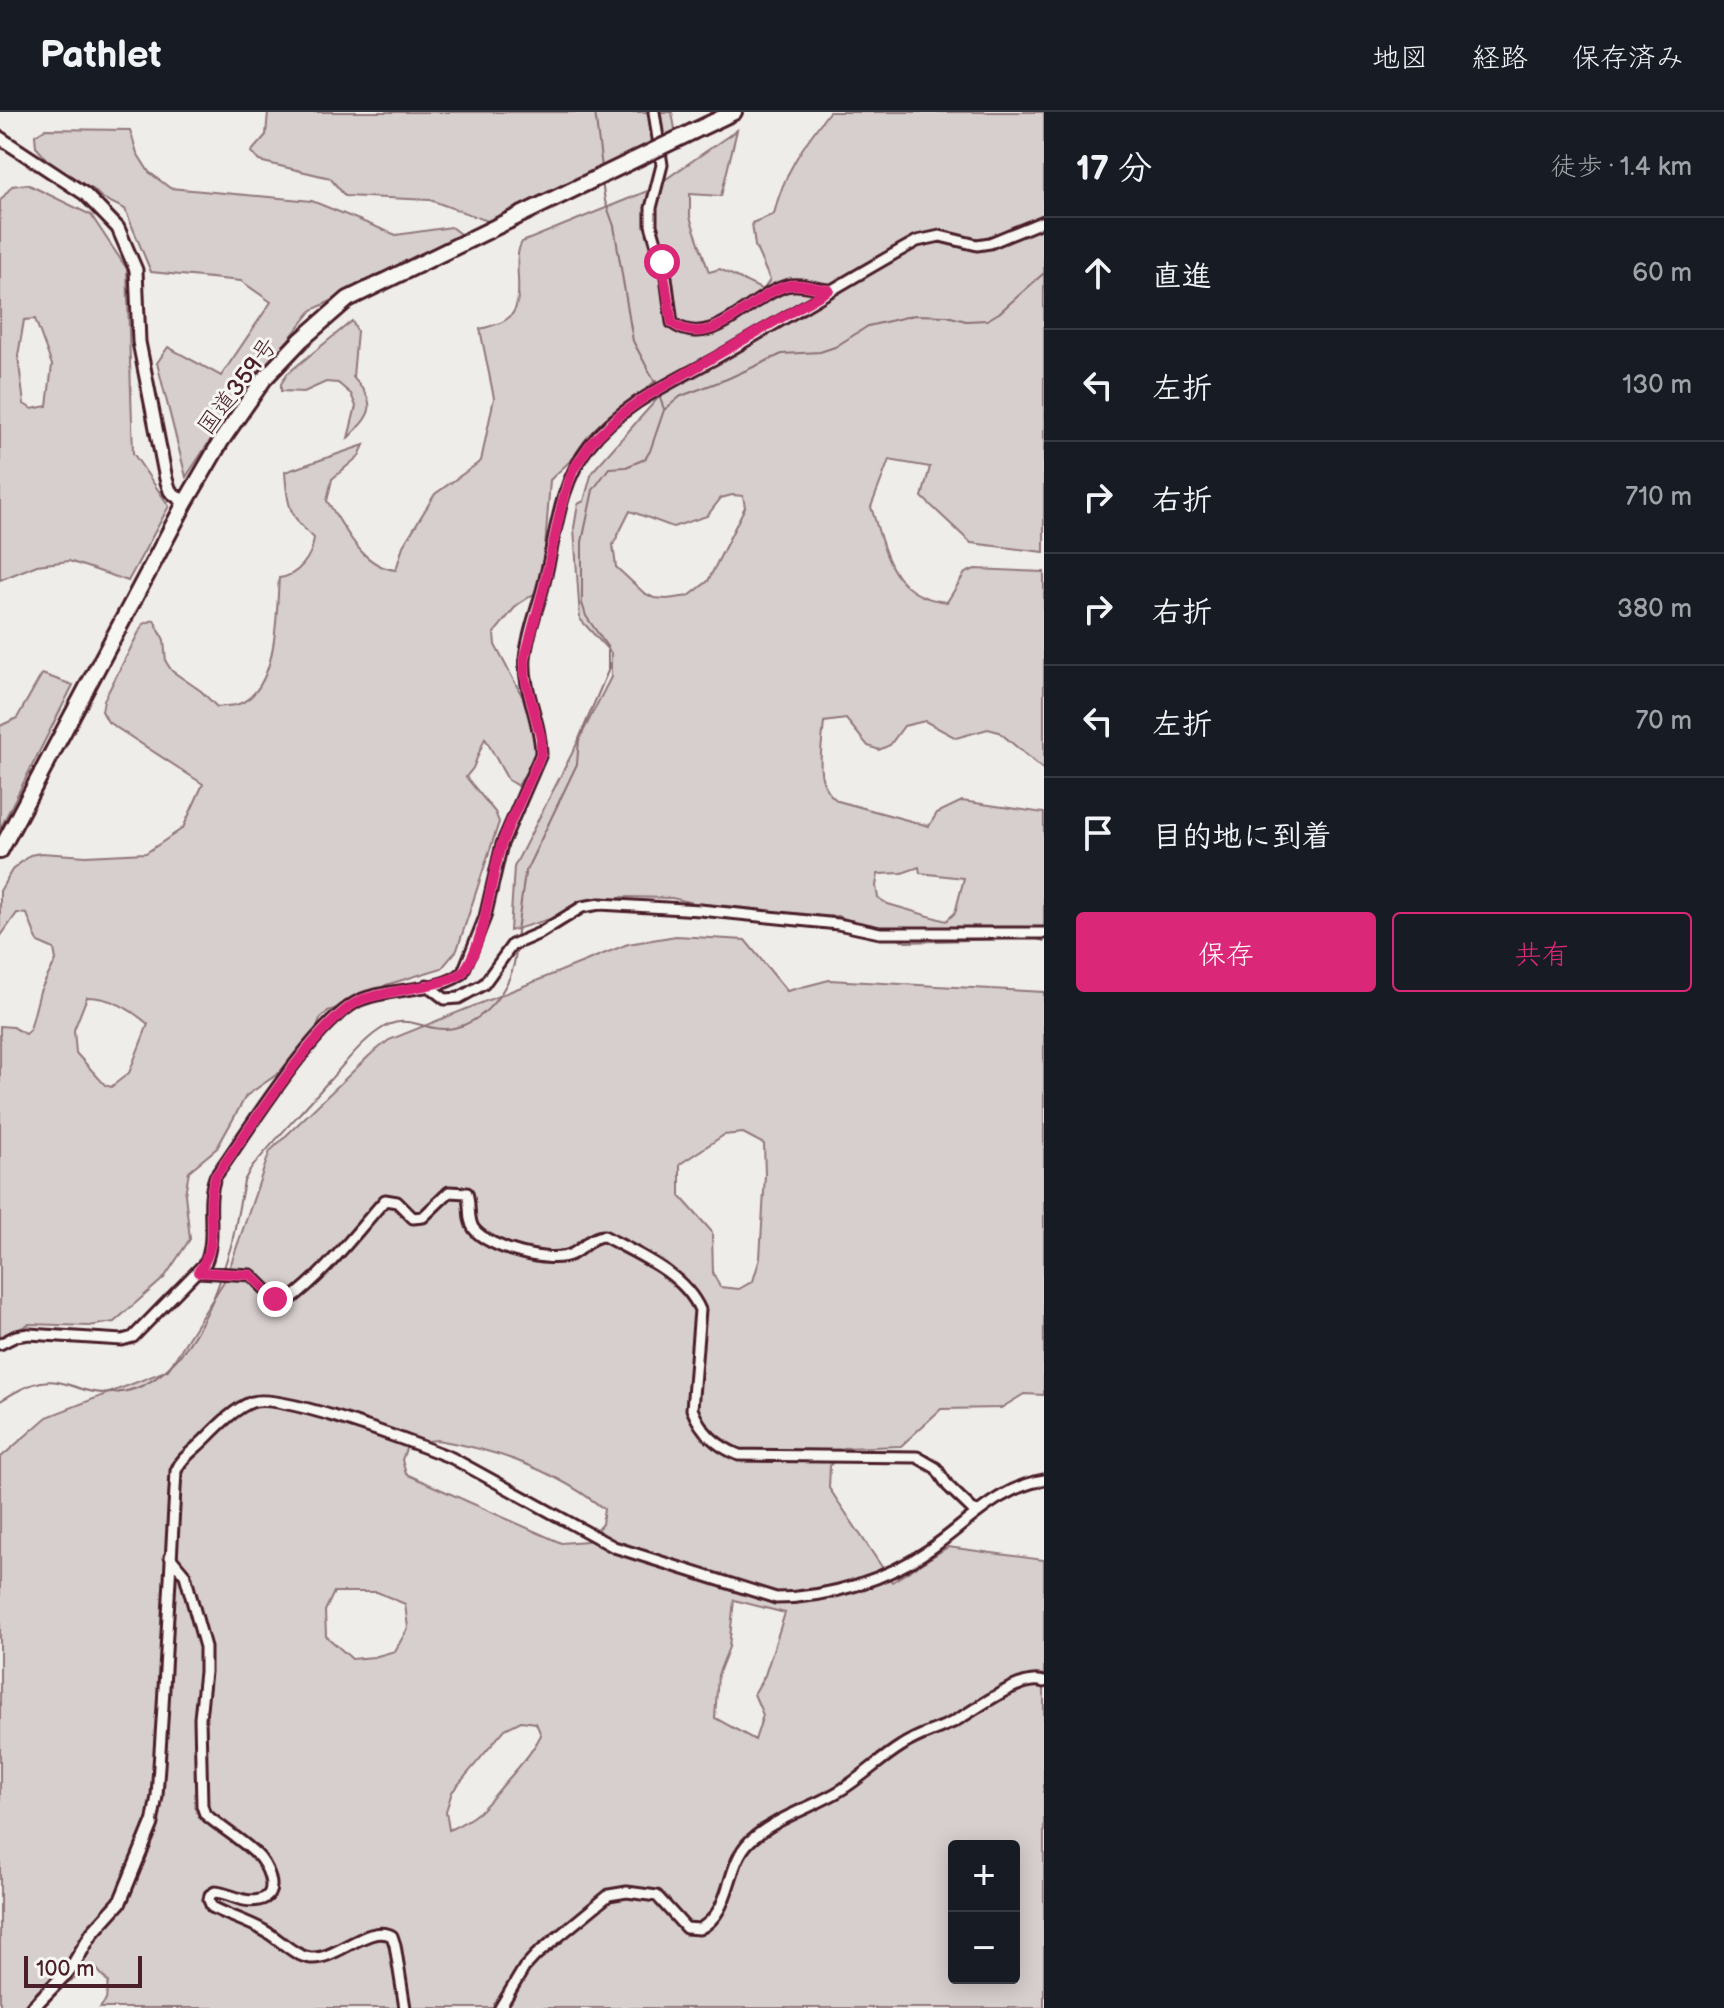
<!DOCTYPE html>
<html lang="ja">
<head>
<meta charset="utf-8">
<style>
  :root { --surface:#171b24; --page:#20242c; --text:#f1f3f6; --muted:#9ea1a6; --line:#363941; --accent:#db2777 }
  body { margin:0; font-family:"Balsamiq Sans","Klee One",sans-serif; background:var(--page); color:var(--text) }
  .controls { position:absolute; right:24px; bottom:24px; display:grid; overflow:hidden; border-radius:8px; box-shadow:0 4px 20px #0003 }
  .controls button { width:72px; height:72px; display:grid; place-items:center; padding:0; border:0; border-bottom:2px solid var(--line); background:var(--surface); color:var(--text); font:40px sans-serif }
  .scale { position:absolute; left:24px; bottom:20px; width:118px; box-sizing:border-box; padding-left:8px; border:4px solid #4a1f2b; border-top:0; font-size:22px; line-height:28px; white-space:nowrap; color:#4a1f2b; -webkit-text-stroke:6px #f6f6f2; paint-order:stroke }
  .stop { position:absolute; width:24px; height:24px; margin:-18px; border:6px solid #db2777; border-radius:50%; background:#fff }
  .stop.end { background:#db2777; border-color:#fff; box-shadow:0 2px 8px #0008 }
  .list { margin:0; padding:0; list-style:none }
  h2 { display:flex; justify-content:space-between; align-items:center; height:104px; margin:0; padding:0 32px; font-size:34px }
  h2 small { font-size:26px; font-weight:400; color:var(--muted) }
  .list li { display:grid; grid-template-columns:52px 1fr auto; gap:24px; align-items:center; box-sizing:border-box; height:112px; padding:0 32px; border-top:2px solid var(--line) }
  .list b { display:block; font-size:30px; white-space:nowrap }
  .list em { font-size:26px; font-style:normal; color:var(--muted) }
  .actions { display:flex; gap:16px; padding:24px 32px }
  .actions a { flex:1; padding:18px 0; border:2px solid var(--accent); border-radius:8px; text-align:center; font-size:28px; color:var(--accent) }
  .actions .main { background:var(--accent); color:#fff }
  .icon { flex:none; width:44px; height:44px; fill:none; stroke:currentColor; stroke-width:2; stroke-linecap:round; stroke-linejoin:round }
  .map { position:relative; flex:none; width:1044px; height:1896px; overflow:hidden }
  header { display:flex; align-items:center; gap:48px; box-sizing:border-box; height:112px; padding:0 40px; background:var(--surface); border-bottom:2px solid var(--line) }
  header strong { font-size:38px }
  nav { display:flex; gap:44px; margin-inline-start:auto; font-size:28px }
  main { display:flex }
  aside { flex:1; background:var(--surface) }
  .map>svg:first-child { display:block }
  .green { fill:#d7cfce; stroke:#90777c; stroke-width:2; fill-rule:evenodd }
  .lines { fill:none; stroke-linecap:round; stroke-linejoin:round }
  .stream { stroke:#8a6f74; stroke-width:2 }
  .minor-casing { stroke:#4a1f2b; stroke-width:15 }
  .tertiary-casing { stroke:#4a1f2b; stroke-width:17 }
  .trunk-casing { stroke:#4a1f2b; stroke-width:20 }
  .minor { stroke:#f6f6f2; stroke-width:9 }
  .tertiary { stroke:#f6f6f2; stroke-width:11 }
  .trunk { stroke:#f6f6f2; stroke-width:14 }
  .trunk-bridge-casing { stroke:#4a1f2b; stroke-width:20; stroke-linecap:butt }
  .trunk-bridge { stroke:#f6f6f2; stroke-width:14 }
  .route { stroke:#db2777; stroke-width:10 }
  .labels { text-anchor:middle; stroke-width:6; stroke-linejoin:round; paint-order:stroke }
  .street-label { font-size:24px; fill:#4a1f2b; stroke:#f6f6f2 }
</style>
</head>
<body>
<header>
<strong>Pathlet</strong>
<nav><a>地図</a><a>経路</a><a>保存済み</a></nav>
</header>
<main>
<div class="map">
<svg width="1044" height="1896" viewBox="0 0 1044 1896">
  <rect width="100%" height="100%" fill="#efedea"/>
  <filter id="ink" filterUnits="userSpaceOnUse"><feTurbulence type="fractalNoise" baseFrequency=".0125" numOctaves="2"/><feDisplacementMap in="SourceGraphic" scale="16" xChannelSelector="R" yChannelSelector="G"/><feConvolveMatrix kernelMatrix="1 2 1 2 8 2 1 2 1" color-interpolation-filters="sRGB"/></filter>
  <g filter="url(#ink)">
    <path class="green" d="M 268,0 L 672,0 L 675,17 L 668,38 L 599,73 L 493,111 L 430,88 L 345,84 L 330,66 L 259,49 L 251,40 L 266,23 Z
      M 829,0 L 1044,0 L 1044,440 L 971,431 L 922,385 L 930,355 L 889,348 L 871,395 C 886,440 890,485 947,490 L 965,461 L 975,457 L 1044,460 L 1044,658 L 999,620 L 988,617 L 956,626 L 925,609 L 904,614 L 890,633 L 879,638 L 868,634 L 846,607 L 824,610 C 822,638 812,672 838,689 L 929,714 L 937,701 L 962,689 L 1044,701 L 1044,829 L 1033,826 L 906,830 L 838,804 L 766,808 L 672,786 L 623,785 L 510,819 L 514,755 L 611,565 L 611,541 L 580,507 L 574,416 L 578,392 L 584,389 L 592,360 L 666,277 L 656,268 L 550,368 L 545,436 L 537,480 L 517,493 L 494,521 L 495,533 L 536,610 L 542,632 L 518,674 L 508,668 L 485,626 L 473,656 L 466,665 L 495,700 L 499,710 L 457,838 L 442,856 L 386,873 L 363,888 L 328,899 L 320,907 L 309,940 L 246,984 L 217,1036 L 189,1059 L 185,1082 L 190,1127 L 164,1166 L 114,1210 L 89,1214 L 29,1212 L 0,1227 L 0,914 L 13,915 L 25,922 L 30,918 L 40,879 L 56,848 L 54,837 L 38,830 L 27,802 L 17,801 L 0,825 L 0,779 L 12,758 L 30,743 L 41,741 L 86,744 L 146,741 L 183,716 L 203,672 L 108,610 L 102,599 L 104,588 L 143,512 L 154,508 L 164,528 L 166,550 L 172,559 L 201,579 L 217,595 C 222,594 230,594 236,593 C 279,580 276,501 279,466 C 298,464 312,445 314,426 C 289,405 287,392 285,360 L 364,333 L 359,344 L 332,367 L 327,389 C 345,415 361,455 396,458 L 403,434 L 435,382 L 481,349 L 494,286 L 480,217 C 487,215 497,213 504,209 C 531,194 509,151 522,130 L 650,78 L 737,18 L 721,84 L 690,82 L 690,105 L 709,160 L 720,157 L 763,178 L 770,168 L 755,134 L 752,111 L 774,102 C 783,62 804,32 829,0 ZM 732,383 L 743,384 L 745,395 L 708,469 L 689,484 L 667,487 L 654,486 L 644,481 L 616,455 L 613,433 L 630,399 L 673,415 L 707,404 L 721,386 ZM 919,755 L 920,761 L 964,766 L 955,801 L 946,809 L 888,792 L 878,786 L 876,774 L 878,762 L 902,761 ZM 87,885 C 111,885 130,897 148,912 L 129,961 L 111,975 L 105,973 L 76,941 L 74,918 Z
      M 45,17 L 130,18 L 137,41 L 149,60 L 170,76 L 312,89 L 396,123 L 451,115 L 464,125 L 312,198 L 217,318 L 186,365 L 157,251 L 168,235 L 221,264 L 271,190 L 241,169 L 151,160 L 125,97 L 102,86 L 93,77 L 60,63 L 36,35 L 35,23 Z
      M 27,72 L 91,103 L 127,157 L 133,341 L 169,394 L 128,469 L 69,449 L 37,453 L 0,468 L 0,89 L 12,74 ZM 35,207 L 52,253 L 47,294 L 32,297 L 24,292 L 18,244 L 24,208 Z
      M 352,209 L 357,219 L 353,265 C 378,294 373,300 348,326 L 356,294 L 351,282 L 338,271 L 326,270 L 304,280 L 281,279 L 281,272 L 287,262 Z
      M 42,562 L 73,573 L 0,717 L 0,614 L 17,606 Z
      M 676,824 L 745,828 L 787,879 L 829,868 L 1044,880 L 1044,1283 L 1024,1282 L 1001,1296 L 941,1297 L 901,1334 L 843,1336 L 830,1354 L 829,1376 L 892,1470 L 948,1435 L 1044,1448 L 1044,1896 L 100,1896 L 106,1888 L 108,1870 L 96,1856 L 54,1877 L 39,1896 L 0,1896 L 0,1346 L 47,1305 L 168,1258 L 226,1166 L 270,1039 L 370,943 L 389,928 L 628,832 ZM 743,1021 L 764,1032 L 765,1063 L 760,1146 L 753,1169 L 739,1177 L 720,1175 L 713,1161 L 712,1120 L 680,1084 L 680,1052 L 724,1023 ZM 437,1328 C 498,1338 556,1359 604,1397 L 602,1412 L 587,1429 L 561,1431 L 406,1362 L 402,1348 L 408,1331 ZM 334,1480 L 377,1480 L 405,1492 L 408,1516 L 395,1539 L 374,1545 L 352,1547 L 326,1524 L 325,1499 ZM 734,1488 L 785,1501 L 765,1563 L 754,1582 L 763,1603 L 755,1628 L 715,1606 L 718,1563 L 729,1535 ZM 521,1609 L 536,1611 L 541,1623 C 533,1639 523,1650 511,1664 C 487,1691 485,1701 449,1718 L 446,1699 L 452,1680 L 505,1617 ZM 954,1734 L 1014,1734 L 1014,1866 L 954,1866 Z"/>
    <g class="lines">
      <path class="stream" d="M 595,0 L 602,56
        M 602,70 L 605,89 L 614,114 L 633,229 L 657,274
        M 658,281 L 664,297
        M 516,827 L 525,761 L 577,652 L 579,627 L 608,559 L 608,536 L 586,504 L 582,491 L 582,430 L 593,378 L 609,356 L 626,355 L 645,347 L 650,339 L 664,298 L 681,284 L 727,267 L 782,242 L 820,240 L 835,235 L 868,214 L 915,203 L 947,204 L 966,209 L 987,208 L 999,201 L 1044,161
        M 224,1156 L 232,1131 L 244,1069 L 250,1058 C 274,1028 302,1000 327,971 C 344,953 358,933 378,919 C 408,897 424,922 454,916 C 490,908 516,868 516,834
        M 0,1289 C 17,1279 37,1266 58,1270 C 70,1272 81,1278 94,1280 C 163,1291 202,1221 221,1166"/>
      <defs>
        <path id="minor" d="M 654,0 L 662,53 L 651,96 L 651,113 L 666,165 L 672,211 C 712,240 750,184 786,174 C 800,170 815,177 829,178
          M 427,873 L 445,887 L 459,886 L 484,872 L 512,833 L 540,821 L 582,795 L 600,792 L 700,798 L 838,812 L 880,821 L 1044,821
          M 198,1160 L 251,1163 L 275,1187 L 287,1190 C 326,1161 353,1124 385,1088 L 397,1090 L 413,1106 L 423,1105 L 449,1080 L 467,1081 C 471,1093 467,1108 474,1117 C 488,1136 551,1153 572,1142 C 584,1136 591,1124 604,1124 C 637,1142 684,1161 700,1198 L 692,1297 C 701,1320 716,1334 739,1343 L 917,1345 L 936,1356 L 948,1374 L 976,1401
          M 0,1232 L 16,1224 L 29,1222 L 122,1228 L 133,1225 L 206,1150 C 217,1123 205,1093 215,1065 C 247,1021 313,912 358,889 C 387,875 444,880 463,860 L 485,805 L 502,732 L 541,642 C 541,609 523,580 525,547 C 527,522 538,496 544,471 C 556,424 558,374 589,334 C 621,292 673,270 718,245 C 785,207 850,166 917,129 L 940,124 L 977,133 L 990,131 L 1044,109
          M 170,1445 L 185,1463 L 205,1535 L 205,1560 L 200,1606 L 202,1694 L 205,1702 C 221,1716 247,1731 260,1746 C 269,1758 280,1784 259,1788 C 243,1792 230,1781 215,1780 L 210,1783 L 209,1788 L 212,1795 C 229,1804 247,1809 263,1818 C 279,1826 293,1844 311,1846 C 337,1848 369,1811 392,1824 L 395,1833 L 405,1896
          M 152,1712 L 157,1684 L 163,1594 L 176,1359 C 181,1346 194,1338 204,1328 C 217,1315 235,1296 252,1290 C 281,1280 419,1333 452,1346 L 614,1435 L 776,1486 C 828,1486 886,1468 929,1438 C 967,1412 997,1376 1044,1368
          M 500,1896 L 524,1856 L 536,1843 L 609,1783 L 627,1780 L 657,1784 L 686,1816 L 699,1817 C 733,1800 725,1753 750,1729 C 776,1705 812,1696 841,1678 C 862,1665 880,1647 901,1634 C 917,1623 934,1619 951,1611 C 973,1601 1020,1561 1044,1570"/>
        <path id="tertiary" d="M 0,26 L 85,82 L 118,116 L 136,158 L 139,230 L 166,367 L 170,379 L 185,391
          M 32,1896 L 72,1855 L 92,1821 L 120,1790 L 152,1712"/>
        <path id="trunk" d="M 694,19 L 734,0
          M 0,739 L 185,391 L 221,329 L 264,267 L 301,228 L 348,187 L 508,109"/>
      </defs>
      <use href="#minor" class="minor-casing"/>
      <use href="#tertiary" class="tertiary-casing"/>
      <use href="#trunk" class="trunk-casing"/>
      <use href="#minor" class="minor"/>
      <use href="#tertiary" class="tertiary"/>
      <use href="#trunk" class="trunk"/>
      <defs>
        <path id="trunk-bridge" d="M 508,109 L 694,19"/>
      </defs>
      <use href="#trunk-bridge" class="trunk-bridge-casing"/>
      <use href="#trunk-bridge" class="trunk-bridge"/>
    </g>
  </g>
  <g class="lines" filter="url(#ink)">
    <path class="route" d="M 275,1187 L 251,1163 L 198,1160 C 223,1129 203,1101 215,1065 C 245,1024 319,906 361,888 C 385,878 453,874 464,859 C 486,828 490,767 502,731 C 513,701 529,672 541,642 L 541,626 L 525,566 L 525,545 L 544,474 L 562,391 L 573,358 L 591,331 L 620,303 L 647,284 L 829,178 C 815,177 800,170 786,174 C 750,184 713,240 672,211 L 662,150"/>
  </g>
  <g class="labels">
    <g class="street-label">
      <text transform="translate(237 274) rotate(-53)" y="8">国道359号</text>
    </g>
  </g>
</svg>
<div class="controls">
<button>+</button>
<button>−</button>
</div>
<div class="scale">100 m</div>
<div class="stop" style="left:662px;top:150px"></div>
<div class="stop end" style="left:275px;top:1187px"></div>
</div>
<aside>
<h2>17 分<small>徒歩 · 1.4 km</small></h2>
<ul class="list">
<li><svg class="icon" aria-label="ahead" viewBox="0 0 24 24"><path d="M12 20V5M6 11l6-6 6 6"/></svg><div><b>直進</b></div><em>60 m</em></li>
<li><svg class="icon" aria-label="left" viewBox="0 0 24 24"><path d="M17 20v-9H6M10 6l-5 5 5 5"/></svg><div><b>左折</b></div><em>130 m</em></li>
<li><svg class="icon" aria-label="right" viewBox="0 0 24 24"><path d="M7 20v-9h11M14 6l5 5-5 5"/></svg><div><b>右折</b></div><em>710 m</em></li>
<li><svg class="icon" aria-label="right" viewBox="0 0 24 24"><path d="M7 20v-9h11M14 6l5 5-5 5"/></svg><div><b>右折</b></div><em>380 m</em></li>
<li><svg class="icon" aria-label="left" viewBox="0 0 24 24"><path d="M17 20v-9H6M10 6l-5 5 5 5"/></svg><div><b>左折</b></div><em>70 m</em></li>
<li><svg class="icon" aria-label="arrive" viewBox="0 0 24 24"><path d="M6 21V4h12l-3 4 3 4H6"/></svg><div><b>目的地に到着</b></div></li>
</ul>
<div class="actions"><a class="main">保存</a><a>共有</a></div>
</aside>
</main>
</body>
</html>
